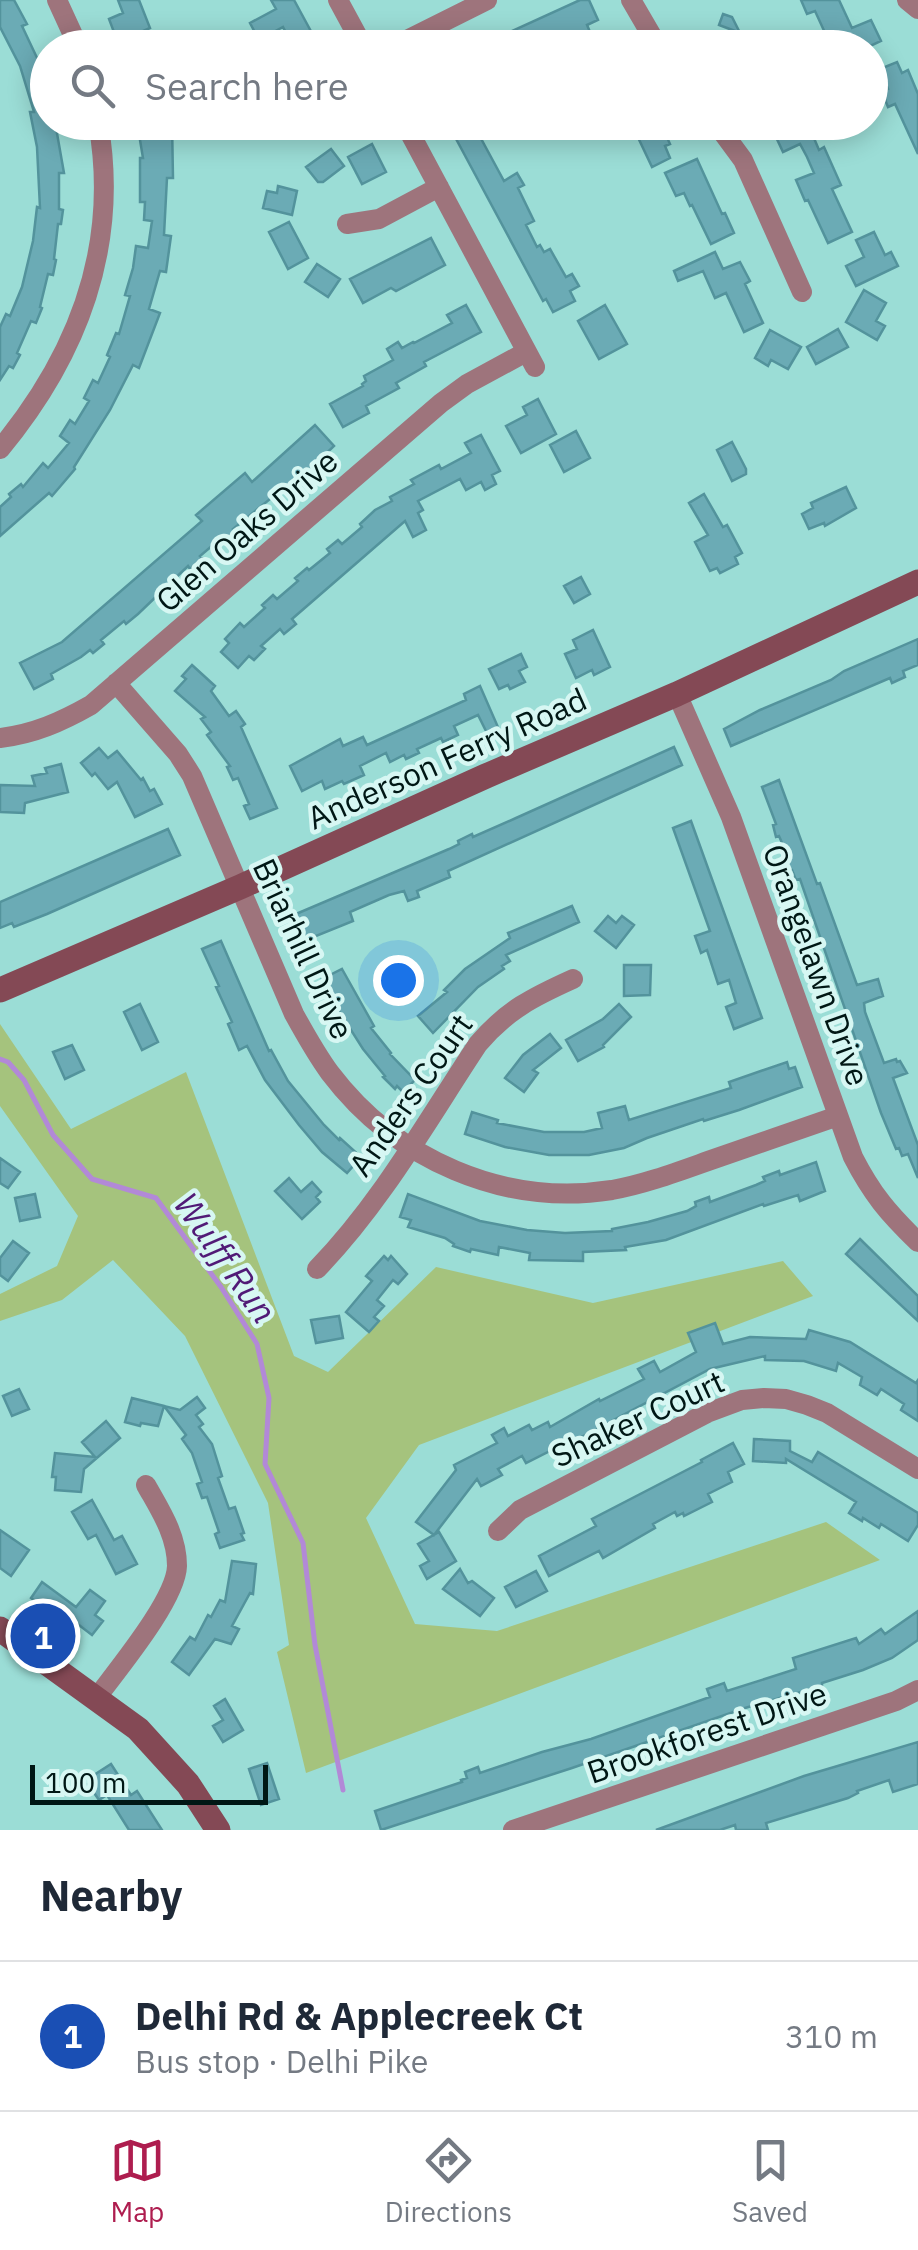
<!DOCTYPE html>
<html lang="en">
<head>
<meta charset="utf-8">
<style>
  :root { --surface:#fff; --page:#f6f6f7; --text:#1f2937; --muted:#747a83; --line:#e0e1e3; --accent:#ae1d4f }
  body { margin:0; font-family:"IBM Plex Sans",sans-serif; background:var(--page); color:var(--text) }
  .scale { position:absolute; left:30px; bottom:25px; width:238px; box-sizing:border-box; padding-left:10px; border:5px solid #001715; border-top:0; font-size:28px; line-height:35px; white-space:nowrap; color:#001715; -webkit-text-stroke:8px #d7f7f3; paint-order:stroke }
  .you { position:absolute; left:398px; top:980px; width:35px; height:35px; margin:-25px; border:8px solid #fff; border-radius:50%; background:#1a73e8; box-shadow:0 0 0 15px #1a73e833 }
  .badge { display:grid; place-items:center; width:65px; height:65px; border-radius:50%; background:var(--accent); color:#fff; font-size:32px; font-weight:700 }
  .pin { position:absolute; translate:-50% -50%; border:5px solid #fff; box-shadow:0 2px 10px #0006 }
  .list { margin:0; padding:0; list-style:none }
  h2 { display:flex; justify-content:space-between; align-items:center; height:130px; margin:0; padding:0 40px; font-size:42px }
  h2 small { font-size:32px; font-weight:400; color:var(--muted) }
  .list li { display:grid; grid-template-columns:65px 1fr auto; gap:30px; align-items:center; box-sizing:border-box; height:150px; padding:0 40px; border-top:2px solid var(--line) }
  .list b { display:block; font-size:38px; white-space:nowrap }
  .list p { margin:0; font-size:32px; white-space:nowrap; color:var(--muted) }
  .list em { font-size:32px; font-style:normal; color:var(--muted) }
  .icon { flex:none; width:55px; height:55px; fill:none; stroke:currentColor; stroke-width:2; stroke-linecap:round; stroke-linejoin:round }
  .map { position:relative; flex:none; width:918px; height:1830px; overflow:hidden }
  .search { position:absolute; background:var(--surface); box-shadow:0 5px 25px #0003; left:30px; right:30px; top:30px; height:110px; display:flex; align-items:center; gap:25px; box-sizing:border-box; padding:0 35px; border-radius:55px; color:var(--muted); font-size:38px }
  .sheet { height:280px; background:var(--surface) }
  nav { display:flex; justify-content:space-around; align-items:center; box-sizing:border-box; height:140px; border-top:2px solid var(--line); background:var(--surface); font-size:28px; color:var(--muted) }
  nav a { display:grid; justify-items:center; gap:5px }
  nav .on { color:var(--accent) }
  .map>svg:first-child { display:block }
  .green { fill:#a5c37d }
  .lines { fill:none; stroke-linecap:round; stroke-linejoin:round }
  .stream { stroke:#b289d7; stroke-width:5 }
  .building { fill:#6babb5; stroke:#53939c; stroke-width:2.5 }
  .street { stroke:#9e747c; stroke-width:20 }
  .secondary { stroke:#844955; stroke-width:25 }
  .labels { text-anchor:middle; stroke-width:9; stroke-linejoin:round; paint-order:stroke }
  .street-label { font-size:32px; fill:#001715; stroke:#d7f7f3 }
  .water-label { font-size:35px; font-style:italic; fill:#511a76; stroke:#d7f7f3 }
</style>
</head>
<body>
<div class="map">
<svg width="918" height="1830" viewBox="0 0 918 1830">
  <rect width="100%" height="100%" fill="#9bddd6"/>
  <path class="green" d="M 0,1024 L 71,1129 L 186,1072 L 294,1356 L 328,1372 L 436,1267 L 593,1303 L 783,1261 L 813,1296 L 419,1445 L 366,1518 L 415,1624 L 497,1631 L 826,1522 L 880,1560 L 306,1773 L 277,1652 L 289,1645 L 268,1503 L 185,1336 L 113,1260 L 62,1300 L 0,1321 L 0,1294 L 57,1266 L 78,1216 L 0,1106 Z"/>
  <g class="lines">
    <path class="stream" d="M 0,1059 L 8,1062 L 24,1080 L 53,1135 L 92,1179 L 156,1198 L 221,1287 L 257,1344 L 269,1398 L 265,1464 L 303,1543 L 315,1645 L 343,1790"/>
  </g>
  <path class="building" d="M 0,0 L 14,0 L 27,24 L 22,26 L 38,60 L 43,58 L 48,71 L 42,74 L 48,88 L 48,122 L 55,122 L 64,173 L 59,173 L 59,209 L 63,210 L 61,224 L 58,224 L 54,259 L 56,260 L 53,275 L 48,274 L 40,307 L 42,308 L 36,323 L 31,321 L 17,353 L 20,355 L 13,368 L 9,366 L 0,380 L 0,327 L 6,314 L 10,316 L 22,287 L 33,241 L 37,207 L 40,208 L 37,147 L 30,112 L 34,112 L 20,66 L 0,27 Z
    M 118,0 L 139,0 L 150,28 L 141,32 L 145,48 L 120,48 L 109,19 L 123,13 Z
    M 271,0 L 294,0 L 320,48 L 294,48 L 283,27 L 259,40 L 250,23 L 276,9 Z
    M 580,0 L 589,0 L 598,20 L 587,25 L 590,32 L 572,41 L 570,37 L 547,48 L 475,48 Z
    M 801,0 L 839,0 L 852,28 L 871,20 L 881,41 L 866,48 L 832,48 L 815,11 L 807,14 Z
    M 723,14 L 732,17 L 745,43 L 734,48 L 699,48 L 735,31 L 719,25 Z
    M 897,62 L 902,73 L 908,70 L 918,94 L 918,154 L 895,104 L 888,107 L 882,92 L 888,89 L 880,69 Z
    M 137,122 L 172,122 L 173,178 L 167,178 L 164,235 L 171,236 L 166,272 L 160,271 L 149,309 L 160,313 L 139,368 L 133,365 L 110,410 L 74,467 L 75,469 L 52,496 L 49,493 L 0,536 L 0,507 L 11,497 L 9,494 L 21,484 L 23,487 L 43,463 L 48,468 L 69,443 L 60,436 L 70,420 L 75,424 L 89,401 L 84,398 L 93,380 L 98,383 L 110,357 L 107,355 L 116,333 L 119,334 L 130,296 L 125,295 L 133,268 L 136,246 L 148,248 L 152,221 L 144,220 L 145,202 L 140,202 L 140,158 L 143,158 Z
    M 447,122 L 472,122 L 504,181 L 517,173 L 524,185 L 518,188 L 534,221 L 526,225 L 537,247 L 540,245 L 544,252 L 550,249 L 566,277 L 572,274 L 579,286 L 570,291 L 575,301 L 553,312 L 546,299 L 543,301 Z
    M 654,122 L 660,122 L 670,144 L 665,146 L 670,158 L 652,167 L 635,131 Z
    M 769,122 L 792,122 L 795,129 L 808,124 L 819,150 L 824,147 L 841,185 L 832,189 L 852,232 L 828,243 L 808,200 L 805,201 L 796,180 L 814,173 L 807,157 L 800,144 L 783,152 Z
    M 372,144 L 386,172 L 362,184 L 348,157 Z
    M 331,149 L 344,166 L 323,182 L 318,182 L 306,167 Z
    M 697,159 L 722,214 L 725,213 L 734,233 L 711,244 L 692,205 L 690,206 L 684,193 L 676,196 L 665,173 Z
    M 278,186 L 297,191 L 292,215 L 263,208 L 267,191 L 277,193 Z
    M 289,222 L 308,258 L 288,269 L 269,232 Z
    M 874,232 L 885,255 L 891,252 L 898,266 L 856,286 L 846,266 L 864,257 L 856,240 Z
    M 431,238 L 445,265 L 396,291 L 391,288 L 363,303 L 350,279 Z
    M 715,252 L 723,269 L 740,262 L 750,281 L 745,284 L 763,323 L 744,332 L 726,293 L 715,298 L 703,271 L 678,281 L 674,271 Z
    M 317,264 L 340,279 L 328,297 L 305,282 Z
    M 864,290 L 886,303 L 876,321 L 885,326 L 877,340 L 846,322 Z
    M 466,305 L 481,332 L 424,362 L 426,366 L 396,383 L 399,388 L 366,406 L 369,413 L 343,427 L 330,404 L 363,386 L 362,384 L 366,381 L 364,376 L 393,360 L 387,349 L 398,342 L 402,348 L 413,342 L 414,343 L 452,323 L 447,315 Z
    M 605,305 L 627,344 L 599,359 L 578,321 Z
    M 838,329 L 848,347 L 816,364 L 807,347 Z
    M 770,330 L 801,347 L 788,369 L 771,360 L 768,366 L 755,358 Z
    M 538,399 L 556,434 L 521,453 L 506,426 L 527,415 L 523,407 Z
    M 315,425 L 334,446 L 306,473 L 288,489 L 286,486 L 233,529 L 235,531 L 223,542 L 220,539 L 200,556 L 202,558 L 190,569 L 188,566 L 138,614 L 126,624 L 124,621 L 101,640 L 104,644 L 93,653 L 90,650 L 81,657 L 51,674 L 53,679 L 34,689 L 20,663 L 62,642 L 202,521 L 196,515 L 245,473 L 252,482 Z
    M 576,431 L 590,458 L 564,472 L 550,445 Z
    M 481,435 L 500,471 L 492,475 L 496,484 L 485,490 L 481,482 L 466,490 L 460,479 L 418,501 L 423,510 L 418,513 L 426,530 L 413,537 L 405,521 L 292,619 L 296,624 L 284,634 L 280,629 L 261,646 L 265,649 L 254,660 L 249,656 L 238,668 L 221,652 L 229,643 L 225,639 L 240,623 L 244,627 L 265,608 L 262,605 L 273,595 L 277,599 L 298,581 L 295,578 L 307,568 L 309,570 L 330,553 L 327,549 L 338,540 L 342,544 L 362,527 L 360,524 L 375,510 L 392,501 L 390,497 L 414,484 L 411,480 L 439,465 L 441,469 L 471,453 L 465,443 Z
    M 732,442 L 746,469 L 746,474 L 732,481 L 717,450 Z
    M 846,487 L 856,508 L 825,526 L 824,523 L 809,529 L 802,514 L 813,508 L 811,503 Z
    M 704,494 L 723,527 L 727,525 L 742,553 L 735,557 L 738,564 L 720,573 L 717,568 L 710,571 L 695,542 L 708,535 L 689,503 Z
    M 581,577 L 590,594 L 574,603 L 564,586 Z
    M 593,630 L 610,667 L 594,675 L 592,670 L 576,678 L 565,654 L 577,649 L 573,640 Z
    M 918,639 L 918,665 L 903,671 L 905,677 L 892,683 L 890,678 L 731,746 L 724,729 L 760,710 L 831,680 L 844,671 Z
    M 521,654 L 527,667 L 519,671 L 525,682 L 510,689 L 508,685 L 499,689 L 489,669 Z
    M 192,665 L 215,686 L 211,691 L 229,716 L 236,711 L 245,724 L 241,727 L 277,808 L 250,819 L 244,806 L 249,804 L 238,778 L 233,780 L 227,767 L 230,766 L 207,735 L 211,732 L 201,719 L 205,717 L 175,691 L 186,679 L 182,676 Z
    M 480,686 L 501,734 L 490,739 L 478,715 L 454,726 L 458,735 L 443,742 L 441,738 L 417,749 L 419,753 L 406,759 L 404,755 L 390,762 L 386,753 L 360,766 L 364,775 L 344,784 L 342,781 L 325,789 L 322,781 L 302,791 L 290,766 L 340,739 L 343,746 L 363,737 L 367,745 L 466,700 L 464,694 Z
    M 674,747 L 682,765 L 448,871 L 450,877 L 417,891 L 419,897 L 408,901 L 404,891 L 389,895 L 350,912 L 353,921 L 294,945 L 286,927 L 299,921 L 296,914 L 449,849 L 459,844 L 458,841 L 472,834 L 473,837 L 516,818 Z
    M 99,748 L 108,758 L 117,751 L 141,780 L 143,778 L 150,791 L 154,789 L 162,804 L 135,817 L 117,782 L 108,789 L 95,773 L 92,776 L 81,763 Z
    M 61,764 L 68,792 L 25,803 L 24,813 L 0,812 L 0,785 L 35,786 L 32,776 L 47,773 L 45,768 Z
    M 779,780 L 817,884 L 820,883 L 857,985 L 878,979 L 883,996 L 864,1003 L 865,1012 L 884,1063 L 896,1059 L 897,1062 L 900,1061 L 907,1073 L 893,1078 L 918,1145 L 918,1178 L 908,1154 L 902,1156 L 899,1148 L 896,1149 L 881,1113 L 800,879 L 796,880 L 792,870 L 789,871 L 785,860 L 789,859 L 779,836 L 776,837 L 773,825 L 776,824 L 762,787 Z
    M 691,821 L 762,1018 L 734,1029 L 726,1007 L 736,1003 L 729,980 L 718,984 L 707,950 L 701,953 L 695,936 L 710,931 L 673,828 Z
    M 168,829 L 180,855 L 47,914 L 14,927 L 12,923 L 0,928 L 0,902 Z
    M 572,906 L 579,922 L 506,955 L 510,961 L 502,966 L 504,969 L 478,987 L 433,1033 L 418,1016 L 447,992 L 444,990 L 465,969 L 510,938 L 508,933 Z
    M 608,916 L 616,923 L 622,916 L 634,925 L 616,948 L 595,931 Z
    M 221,941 L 269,1051 L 271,1050 L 288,1081 L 324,1125 L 339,1140 L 340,1138 L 361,1157 L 347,1173 L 322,1152 L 299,1125 L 265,1080 L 247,1046 L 239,1050 L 228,1024 L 232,1022 L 216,987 L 219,986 L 202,949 Z
    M 624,965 L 651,965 L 650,995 L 624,996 Z
    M 342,969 L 374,1026 L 371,1028 L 391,1053 L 390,1054 L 415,1080 L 403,1092 L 397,1086 L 395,1089 L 383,1077 L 385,1076 L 363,1049 L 337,1008 L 322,979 Z
    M 140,1004 L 158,1042 L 142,1050 L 124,1012 Z
    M 619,1004 L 631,1017 L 603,1045 L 604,1047 L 578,1061 L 566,1040 L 603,1019 Z
    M 550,1034 L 561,1048 L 533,1070 L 538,1073 L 524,1092 L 505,1078 L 523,1055 Z
    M 72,1045 L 84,1070 L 65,1079 L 53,1052 Z
    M 787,1062 L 789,1069 L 795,1067 L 802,1087 L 739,1110 L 704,1121 L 703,1119 L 647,1138 L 624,1148 L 589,1155 L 549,1155 L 505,1147 L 465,1134 L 472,1112 L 498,1120 L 497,1123 L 544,1132 L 584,1132 L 602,1128 L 598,1113 L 625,1106 L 629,1120 L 731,1088 L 729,1082 Z
    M 0,1158 L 20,1172 L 8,1188 L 0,1183 Z
    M 816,1162 L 825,1191 L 800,1201 L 798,1195 L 764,1206 L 763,1204 L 666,1240 L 625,1247 L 626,1250 L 583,1252 L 583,1261 L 529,1260 L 530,1253 L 499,1247 L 498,1255 L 471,1249 L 470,1252 L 453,1246 L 454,1244 L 445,1238 L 408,1227 L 411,1220 L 400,1217 L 408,1194 L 480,1221 L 527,1230 L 565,1233 L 612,1231 L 612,1229 L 648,1222 L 687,1211 L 696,1206 L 695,1202 L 709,1197 L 710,1202 L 756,1185 L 765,1181 L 763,1177 L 779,1171 L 780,1175 Z
    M 289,1178 L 301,1192 L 312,1182 L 321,1192 L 316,1197 L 320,1202 L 302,1219 L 275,1191 Z
    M 35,1194 L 40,1217 L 20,1221 L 15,1198 Z
    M 860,1239 L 918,1296 L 918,1321 L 846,1254 Z
    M 13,1241 L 29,1253 L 8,1281 L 0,1275 L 0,1258 Z
    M 384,1256 L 388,1260 L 391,1256 L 407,1274 L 398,1284 L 393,1280 L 377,1300 L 384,1306 L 374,1317 L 379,1321 L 369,1332 L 346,1312 L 372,1281 L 366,1276 Z
    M 339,1316 L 343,1338 L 316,1343 L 311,1320 Z
    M 715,1323 L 723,1344 L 750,1337 L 806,1339 L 809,1330 L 850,1342 L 916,1383 L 918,1380 L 918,1421 L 901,1410 L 904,1404 L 881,1389 L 877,1395 L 860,1385 L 862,1377 L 838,1363 L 836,1371 L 804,1361 L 765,1360 L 765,1356 L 710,1369 L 553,1452 L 552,1450 L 526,1463 L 522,1456 L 498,1469 L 502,1475 L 481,1486 L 477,1479 L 434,1535 L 416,1522 L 456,1470 L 454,1465 L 497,1443 L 492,1435 L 504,1428 L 508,1436 L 529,1425 L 532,1430 L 548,1422 L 550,1427 L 599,1399 L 600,1401 L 644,1379 L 638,1369 L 654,1361 L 660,1372 L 696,1352 L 688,1333 Z
    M 19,1389 L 29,1409 L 12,1416 L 3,1396 Z
    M 197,1397 L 205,1408 L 196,1415 L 203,1424 L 199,1427 L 212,1444 L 222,1476 L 218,1478 L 229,1509 L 235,1507 L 244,1533 L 241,1534 L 244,1540 L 220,1548 L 215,1534 L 219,1532 L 207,1497 L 202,1498 L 197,1484 L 202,1482 L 192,1453 L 182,1439 L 186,1435 L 164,1406 L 180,1410 Z
    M 132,1398 L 164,1406 L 158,1426 L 141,1423 L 140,1426 L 125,1422 Z
    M 106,1421 L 120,1438 L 84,1469 L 81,1492 L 55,1490 L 56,1477 L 52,1477 L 55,1453 L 95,1457 L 82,1442 Z
    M 754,1439 L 790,1441 L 790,1451 L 812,1462 L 818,1452 L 918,1513 L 918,1525 L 908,1541 L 881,1524 L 879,1528 L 863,1518 L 862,1521 L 849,1513 L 856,1502 L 786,1459 L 786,1463 L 753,1461 Z
    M 733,1443 L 744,1464 L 728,1472 L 732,1482 L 708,1494 L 712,1502 L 684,1516 L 683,1513 L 677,1516 L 675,1512 L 653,1524 L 655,1528 L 603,1558 L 599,1551 L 549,1576 L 539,1556 L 596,1526 L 592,1519 L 702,1462 L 701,1460 Z
    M 92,1500 L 114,1540 L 122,1536 L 137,1564 L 116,1574 L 96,1535 L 88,1539 L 72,1512 Z
    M 0,1530 L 29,1550 L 11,1576 L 0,1568 Z
    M 439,1532 L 456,1561 L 427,1579 L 420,1566 L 429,1561 L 418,1544 Z
    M 232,1561 L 256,1564 L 253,1594 L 250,1593 L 232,1626 L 239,1629 L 231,1644 L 215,1639 L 189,1675 L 172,1662 L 190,1637 L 195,1640 L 208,1615 L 211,1617 L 220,1600 L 225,1602 Z
    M 460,1569 L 468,1583 L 472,1581 L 494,1598 L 480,1616 L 443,1589 Z
    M 536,1571 L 547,1591 L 516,1607 L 505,1587 Z
    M 42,1582 L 76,1607 L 90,1590 L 105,1601 L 95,1615 L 103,1621 L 92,1635 L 62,1612 L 57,1618 L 31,1598 Z
    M 918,1611 L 918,1640 L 892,1658 L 863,1670 L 822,1683 L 822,1686 L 745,1708 L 572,1768 L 381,1830 L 375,1811 L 462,1782 L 461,1780 L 467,1778 L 465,1772 L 478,1767 L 480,1773 L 542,1752 L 591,1739 L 710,1697 L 707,1689 L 724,1683 L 727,1691 L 796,1669 L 793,1658 L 856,1638 L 859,1644 L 881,1629 L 885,1634 Z
    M 225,1699 L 243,1730 L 223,1742 L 213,1726 L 223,1720 L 214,1706 Z
    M 918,1742 L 918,1784 L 893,1792 L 889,1780 L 857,1791 L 858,1793 L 848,1798 L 766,1823 L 768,1830 L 736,1830 L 735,1825 L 720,1830 L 656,1830 L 804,1776 Z
    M 267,1763 L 279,1799 L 261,1805 L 249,1769 Z
    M 111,1764 L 131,1795 L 137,1791 L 162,1830 L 129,1830 L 107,1795 L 99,1800 L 88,1784 L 96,1779 L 94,1775 Z"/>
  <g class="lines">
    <path class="street" d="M 57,0 L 79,48
      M 338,0 L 364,48
      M 631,0 L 659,48
      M 907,0 L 918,9
      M 391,48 L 487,0
      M 404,122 L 535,367
      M 715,122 L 743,160 L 802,292
      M 347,224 L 379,219 L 439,187
      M 0,449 C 78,355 120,245 98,122
      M 116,683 L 178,754 L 192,776 L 294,1014 C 305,1034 316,1054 330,1073 C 396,1160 504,1207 612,1190 C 645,1184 677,1172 708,1161 C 751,1146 795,1131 838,1116
      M 677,694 L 731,817 L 853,1157 C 872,1194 888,1213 918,1242
      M 0,738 C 34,734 61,722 91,705 L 441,403 L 467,384 L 526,352
      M 317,1269 C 381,1203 427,1121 478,1044 C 507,1010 533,997 573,979
      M 498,1531 L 520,1510 L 707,1413 L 742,1400 L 764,1398 L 786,1399 L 807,1405 L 827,1413 L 918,1469
      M 95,1700 C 117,1670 176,1600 177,1566 C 177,1535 160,1510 146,1485
      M 513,1830 L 896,1701 L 918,1690"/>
    <path class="secondary" d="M 0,990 L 240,887 L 486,776 L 677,694 L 918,582
      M 0,1629 L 138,1729 L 188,1784 L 218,1830"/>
  </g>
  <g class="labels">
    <g class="street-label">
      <text transform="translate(247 531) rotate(-41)" y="11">Glen Oaks Drive</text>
      <text transform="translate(447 759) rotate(-24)" y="11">Anderson Ferry Road</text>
      <text transform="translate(303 949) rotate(65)" y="11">Briarhill Drive</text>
      <text transform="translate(816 965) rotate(70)" y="11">Orangelawn Drive</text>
      <text transform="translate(411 1095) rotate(-55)" y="11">Anders Court</text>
      <text transform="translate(638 1419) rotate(-25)" y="11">Shaker Court</text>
      <text transform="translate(707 1733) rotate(-19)" y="11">Brookforest Drive</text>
    </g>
    <g class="water-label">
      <text transform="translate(225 1258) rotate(55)" y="12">Wulff Run</text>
    </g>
  </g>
</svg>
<div class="scale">100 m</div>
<div class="you"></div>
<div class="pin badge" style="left:43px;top:1636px;background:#1a4fb4">1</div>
<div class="search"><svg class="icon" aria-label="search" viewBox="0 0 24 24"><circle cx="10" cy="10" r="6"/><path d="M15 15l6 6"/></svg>Search here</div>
</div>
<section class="sheet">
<h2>Nearby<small></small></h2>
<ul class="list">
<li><span class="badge" style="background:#1a4fb4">1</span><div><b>Delhi Rd &amp; Applecreek Ct</b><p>Bus stop · Delhi Pike</p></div><em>310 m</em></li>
</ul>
</section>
<nav>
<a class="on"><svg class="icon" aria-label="map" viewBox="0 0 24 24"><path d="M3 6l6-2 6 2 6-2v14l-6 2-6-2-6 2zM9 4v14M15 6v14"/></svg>Map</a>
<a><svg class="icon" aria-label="directions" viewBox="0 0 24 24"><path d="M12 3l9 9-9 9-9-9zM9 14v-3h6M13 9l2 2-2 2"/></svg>Directions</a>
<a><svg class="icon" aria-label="saved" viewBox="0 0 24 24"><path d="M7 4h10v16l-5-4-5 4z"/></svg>Saved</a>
</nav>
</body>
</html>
